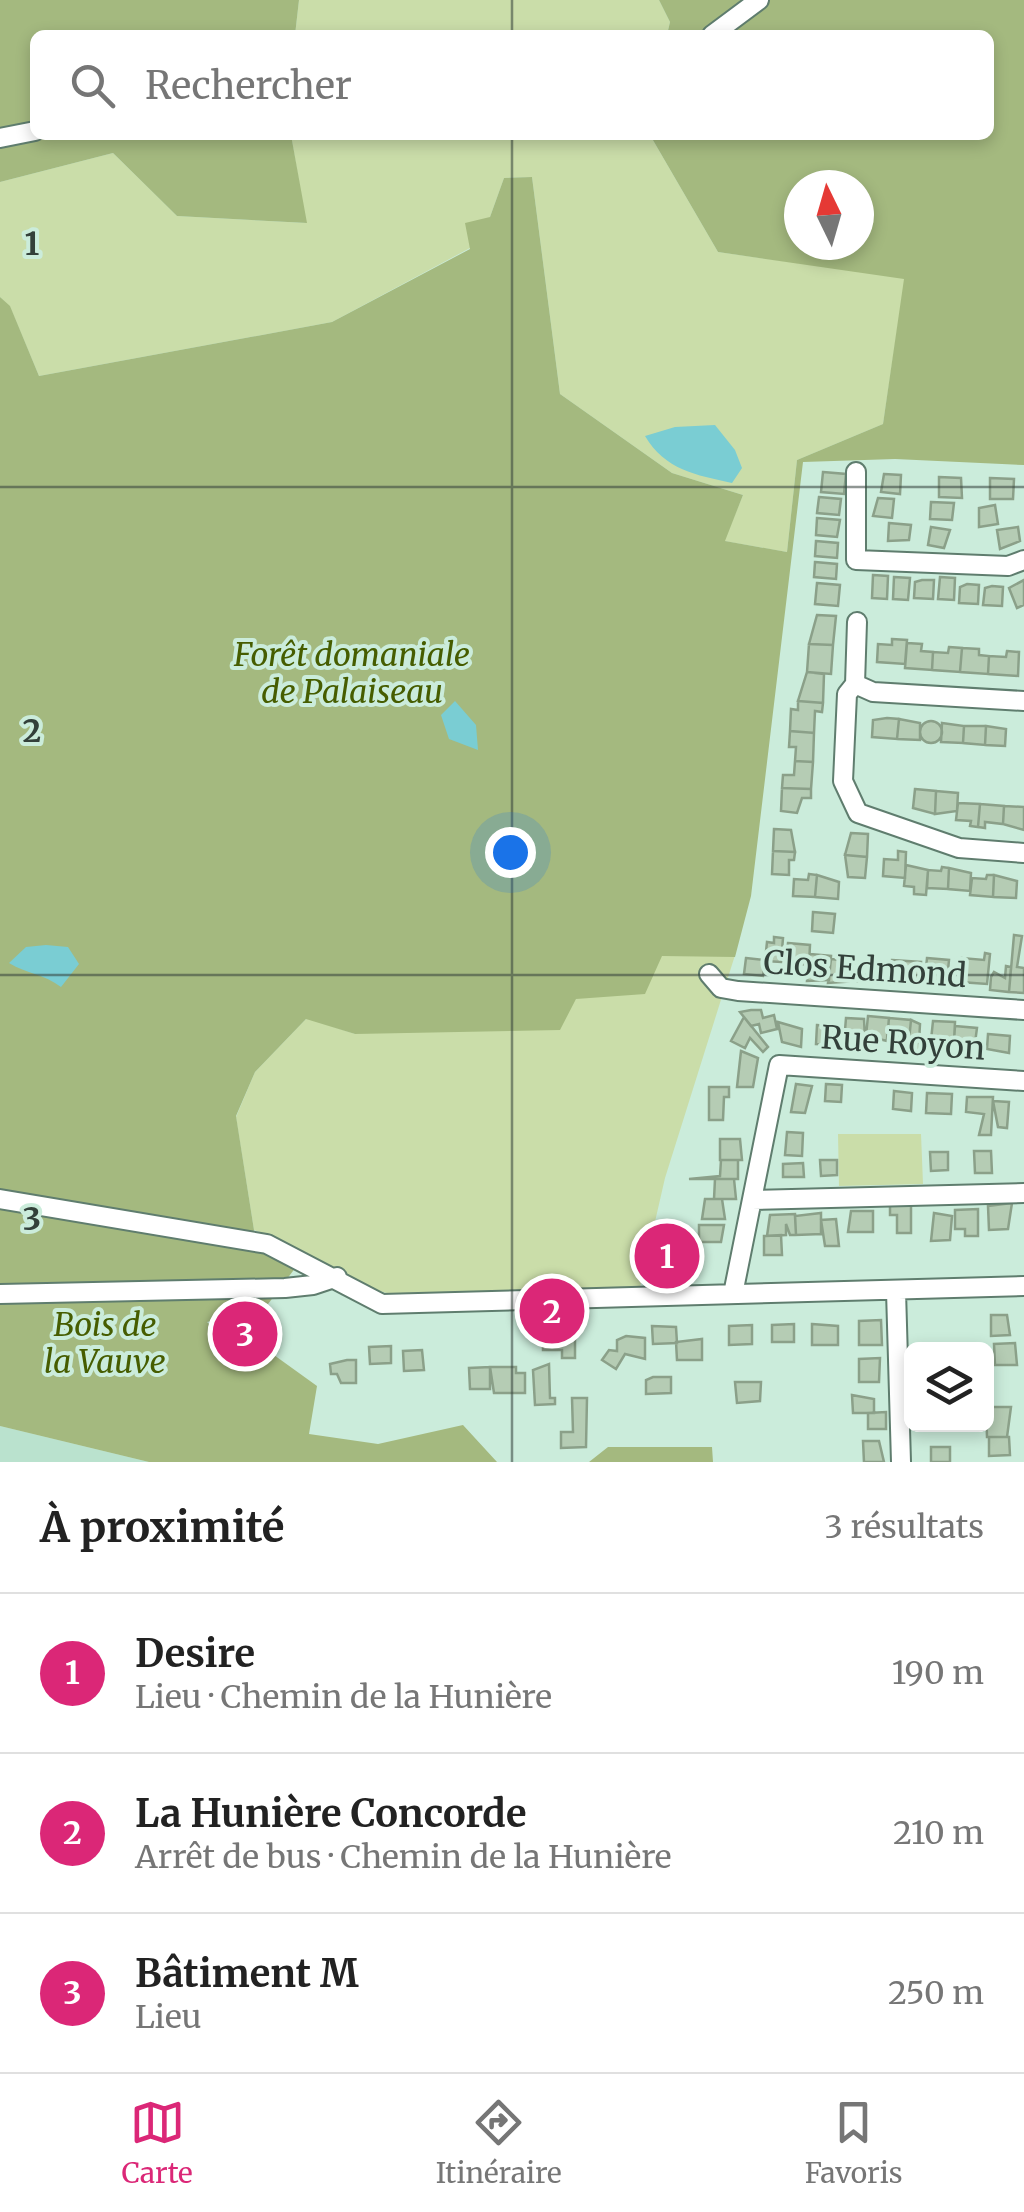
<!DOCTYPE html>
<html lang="fr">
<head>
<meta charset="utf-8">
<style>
  :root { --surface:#fff; --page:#f2f2f2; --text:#222; --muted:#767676; --line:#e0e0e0; --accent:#db2777 }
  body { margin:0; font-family:Merriweather,serif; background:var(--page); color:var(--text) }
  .controls { position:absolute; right:30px; bottom:30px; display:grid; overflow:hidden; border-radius:15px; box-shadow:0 5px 15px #0003 }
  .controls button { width:90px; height:90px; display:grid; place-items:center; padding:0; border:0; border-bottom:2px solid var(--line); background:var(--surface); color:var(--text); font:50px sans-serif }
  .compass { position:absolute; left:784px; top:170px; width:90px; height:90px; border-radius:50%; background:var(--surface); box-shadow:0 5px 15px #0003; rotate:355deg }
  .you { position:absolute; left:510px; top:852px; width:35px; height:35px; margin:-25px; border:8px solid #fff; border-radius:50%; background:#1a73e8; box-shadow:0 0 0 15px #1a73e833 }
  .badge { display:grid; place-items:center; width:65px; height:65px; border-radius:50%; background:var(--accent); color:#fff; font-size:32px; font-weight:700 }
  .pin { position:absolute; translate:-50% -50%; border:5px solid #fff; box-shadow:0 2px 10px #0006 }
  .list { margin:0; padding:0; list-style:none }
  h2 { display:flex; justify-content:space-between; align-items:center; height:130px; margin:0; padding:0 40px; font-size:42px }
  h2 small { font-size:32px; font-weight:400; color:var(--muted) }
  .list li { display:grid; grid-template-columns:65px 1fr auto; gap:30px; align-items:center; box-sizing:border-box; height:160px; padding:0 40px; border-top:2px solid var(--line) }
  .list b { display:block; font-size:38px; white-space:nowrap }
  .list p { margin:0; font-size:32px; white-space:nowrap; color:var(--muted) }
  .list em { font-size:32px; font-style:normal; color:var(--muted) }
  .icon { flex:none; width:55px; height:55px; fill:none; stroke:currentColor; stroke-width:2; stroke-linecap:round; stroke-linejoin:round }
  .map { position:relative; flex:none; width:1024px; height:1462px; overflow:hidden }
  .search { position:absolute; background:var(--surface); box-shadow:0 5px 15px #0003; left:30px; right:30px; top:30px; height:110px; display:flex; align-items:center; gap:25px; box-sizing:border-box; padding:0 35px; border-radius:15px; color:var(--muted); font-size:38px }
  .sheet { height:610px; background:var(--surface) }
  nav { display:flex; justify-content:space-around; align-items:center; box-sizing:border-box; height:140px; border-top:2px solid var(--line); background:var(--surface); font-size:28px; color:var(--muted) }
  nav a { display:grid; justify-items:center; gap:5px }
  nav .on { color:var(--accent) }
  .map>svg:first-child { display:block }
  .built { fill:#bae2ce }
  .green { fill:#cadda9 }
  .forest { fill:#a4b97f; fill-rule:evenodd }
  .water { fill:#7acdd3 }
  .building { fill:#b5ccb4; stroke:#8ba089; stroke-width:2.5 }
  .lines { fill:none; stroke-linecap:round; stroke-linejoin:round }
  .minor-casing { stroke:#5f7d6e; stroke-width:22 }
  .minor { stroke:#fff; stroke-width:18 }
  .grid { fill:none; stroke:#33403a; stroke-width:2.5; stroke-opacity:0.55 }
  .labels { text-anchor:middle; stroke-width:8; stroke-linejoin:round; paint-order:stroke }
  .park-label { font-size:32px; font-style:italic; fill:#465d00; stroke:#cbecdb }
  .street-label { font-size:32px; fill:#33403a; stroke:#cbecdb }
  .grid-label { font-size:32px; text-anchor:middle; font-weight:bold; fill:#33403a; stroke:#cbecdb; stroke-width:8; stroke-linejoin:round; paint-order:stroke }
</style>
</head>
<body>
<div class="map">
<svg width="1024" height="1462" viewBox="0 0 1024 1462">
  <rect width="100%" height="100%" fill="#cbecdb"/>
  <path class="built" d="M 0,1426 L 149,1462 L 0,1462 Z"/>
  <path class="green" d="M 299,0 L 659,0 L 670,22 L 667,35 L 295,35 Z
    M 291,135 L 650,135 L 718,252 L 905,278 L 883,424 L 797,460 L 787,552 L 724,541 L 743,495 L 672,473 L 560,394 L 532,177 L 504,178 L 490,217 L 470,248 L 332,322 L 39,376 L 10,307 L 0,297 L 0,182 L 113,153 L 177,216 L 306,223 Z
    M 736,952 L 665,1178 L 640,1287 L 401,1296 C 352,1289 304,1248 254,1230 L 236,1117 L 255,1072 L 307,1018 L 355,1034 L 576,999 L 661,956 Z
    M 838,1134 L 921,1134 L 923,1184 L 839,1186 Z"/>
  <path class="forest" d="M 0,0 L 299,0 L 295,35 L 35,35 L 35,135 L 291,135 L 307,223 L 177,216 L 113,153 L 0,182 Z
    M 659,0 L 1024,0 L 1024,465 L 895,459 L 803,462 L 751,896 L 735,957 L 662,956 L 645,994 L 576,999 L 560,1030 L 355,1034 L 306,1019 L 255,1072 L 236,1116 L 254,1230 L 247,1247 L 296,1267 L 265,1308 L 207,1322 L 235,1350 L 267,1350 L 317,1386 L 309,1434 L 378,1444 L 463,1425 L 497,1462 L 149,1462 L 0,1426 L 0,297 L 10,306 L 39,376 L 332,322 L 470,249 L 465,223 L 490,217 L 504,178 L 532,177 L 560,394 L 672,473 L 743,495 L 725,541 L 787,552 L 797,460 L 883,424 L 904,279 L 718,252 L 650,135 L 989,135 L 989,35 L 667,35 L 670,22 ZM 799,185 L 859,185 L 859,245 L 799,245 Z
    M 608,1447 L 712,1447 L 713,1462 L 589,1462 Z"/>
  <path class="water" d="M 715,425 L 735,450 L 742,468 L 732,483 C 696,475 665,470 645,436 L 675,427 Z
    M 455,701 L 476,725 L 478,750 L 449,739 L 441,715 Z
    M 46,945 L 68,947 L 79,964 L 61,987 C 44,974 27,974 9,963 L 26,947 Z"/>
  <path class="building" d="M 823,472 L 846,474 L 844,494 L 821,492 Z
    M 884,474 L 901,475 L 900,494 L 881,492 Z
    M 939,477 L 961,478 L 962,498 L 939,497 Z
    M 990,478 L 1014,479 L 1013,499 L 990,499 Z
    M 819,497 L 841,499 L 839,515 L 817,513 Z
    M 878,498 L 894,499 L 892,518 L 873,516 Z
    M 931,502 L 954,503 L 952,520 L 930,519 Z
    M 995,505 L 998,524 L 979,527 L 979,508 Z
    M 817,518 L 840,520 L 837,537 L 816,535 Z
    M 889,523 L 911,525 L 909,540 L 888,541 Z
    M 931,527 L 950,530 L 944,548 L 928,545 Z
    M 1018,527 L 1020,541 L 1000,549 L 997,530 Z
    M 816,541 L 838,543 L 837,558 L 815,556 Z
    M 815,562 L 837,564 L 836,579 L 814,577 Z
    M 873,575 L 888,576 L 887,599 L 872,598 Z
    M 894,577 L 910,578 L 908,600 L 893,599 Z
    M 940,577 L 955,578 L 954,600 L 938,599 Z
    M 922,580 L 934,580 L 933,599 L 914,598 L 915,582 Z
    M 1024,580 L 1024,605 L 1017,608 L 1009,588 Z
    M 817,583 L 840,585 L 838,606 L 815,604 Z
    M 967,584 L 979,585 L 978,604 L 959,603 L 960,587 Z
    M 992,586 L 1003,587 L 1002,606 L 983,605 L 985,588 Z
    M 817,615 L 836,616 L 833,645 L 809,644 Z
    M 892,639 L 907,640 L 905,664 L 877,662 L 878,644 L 892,645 Z
    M 907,643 L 922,644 L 921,651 L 933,652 L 932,670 L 905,668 Z
    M 809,644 L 833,645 L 831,674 L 807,672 Z
    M 949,647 L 962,648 L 960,672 L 932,670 L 933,652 L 948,653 Z
    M 962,648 L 979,649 L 979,655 L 989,656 L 988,674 L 960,672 Z
    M 1007,651 L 1019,652 L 1018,676 L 988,674 L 989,656 L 1006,657 Z
    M 807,672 L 824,674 L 823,703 L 798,701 Z
    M 798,701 L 823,703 L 822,712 L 815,711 L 814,733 L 790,731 L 791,709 L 798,710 Z
    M 887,718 L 899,719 L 897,739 L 872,737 L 873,720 Z
    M 899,719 L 920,723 L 920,740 L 897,739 Z
    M920 732a11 11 0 1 1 22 0a11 11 0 1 1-22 0Z
    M 942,723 L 964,726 L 963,743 L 941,742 Z
    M 964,726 L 986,726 L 985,745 L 963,743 Z
    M 986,726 L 1006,729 L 1005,746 L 985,745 Z
    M 790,731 L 814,733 L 813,762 L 795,761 L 796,747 L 789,747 Z
    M 795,761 L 813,762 L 811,789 L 782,788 L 783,775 L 794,775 Z
    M 782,788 L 811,789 L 811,798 L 802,798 L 797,813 L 781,811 Z
    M 915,789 L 936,791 L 935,814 L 913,808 Z
    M 936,791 L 958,793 L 957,811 L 935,814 Z
    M 958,803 L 980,804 L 978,827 L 970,826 L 971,821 L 956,820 Z
    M 980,804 L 1004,806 L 1003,824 L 985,822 L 985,828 L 978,827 Z
    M 1004,806 L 1024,807 L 1024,830 L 1003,824 Z
    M 774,829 L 791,830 L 795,852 L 773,851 Z
    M 851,833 L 868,834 L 867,857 L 845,855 Z
    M 773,851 L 795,852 L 794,860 L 789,860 L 789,875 L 772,874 Z
    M 898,851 L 906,852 L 905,878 L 883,876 L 884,859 L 898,860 Z
    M 845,855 L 867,857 L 865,878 L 848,877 Z
    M 906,865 L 928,870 L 926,895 L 914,894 L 914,887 L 904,886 Z
    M 942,867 L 949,868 L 948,889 L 927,888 L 928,870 L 941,871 Z
    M 949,868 L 971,873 L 970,891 L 948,889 Z
    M 809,874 L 817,875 L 815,897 L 793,896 L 794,879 L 808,880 Z
    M 817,875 L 839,882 L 838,899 L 815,897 Z
    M 987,875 L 994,875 L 993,897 L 970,895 L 972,878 L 986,879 Z
    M 994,875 L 1017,881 L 1016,898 L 993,897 Z
    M 813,912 L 835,914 L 833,933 L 812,931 Z
    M 1014,935 L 1022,936 L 1017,967 L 1024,968 L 1024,993 L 1009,992 Z
    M 774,937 L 783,938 L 781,962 L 765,961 L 767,942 L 774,943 Z
    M 788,943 L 810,945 L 809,965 L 786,963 Z
    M 985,953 L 990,954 L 987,984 L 960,982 L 962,958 L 984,960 Z
    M 810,954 L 831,956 L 829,980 L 807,981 Z
    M 746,958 L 765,960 L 763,976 L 744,974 Z
    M 927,958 L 949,960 L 947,981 L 925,979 Z
    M 831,959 L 859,962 L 857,981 L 828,983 Z
    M 892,960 L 921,962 L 919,980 L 891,976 Z
    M 869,963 L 892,965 L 890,984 L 868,982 Z
    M 1006,966 L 1011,967 L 1009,992 L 990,990 L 991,977 L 994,972 L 1005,978 Z
    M 751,1010 L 761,1010 L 763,1018 L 774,1015 L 777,1029 L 761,1033 L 759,1024 L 751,1026 L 740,1012 Z
    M 868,1016 L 889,1018 L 887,1041 L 866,1036 Z
    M 744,1017 L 768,1047 L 763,1052 L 750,1038 L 745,1048 L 731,1041 Z
    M 846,1018 L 864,1019 L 865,1040 L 844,1042 Z
    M 889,1018 L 911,1020 L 909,1041 L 887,1039 Z
    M 911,1020 L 920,1024 L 919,1043 L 926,1043 L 926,1052 L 908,1051 Z
    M 933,1021 L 955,1022 L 954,1041 L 931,1040 Z
    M 778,1022 L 802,1029 L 801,1047 L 782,1042 Z
    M 817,1025 L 837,1027 L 835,1045 L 816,1044 Z
    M 955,1026 L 977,1028 L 975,1043 L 954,1041 Z
    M 988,1034 L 1010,1036 L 1009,1053 L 987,1049 Z
    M 741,1051 L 758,1058 L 753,1087 L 737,1087 Z
    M 796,1084 L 812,1086 L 805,1113 L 791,1112 Z
    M 826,1084 L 842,1085 L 841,1102 L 825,1101 Z
    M 709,1087 L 729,1087 L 729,1097 L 724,1097 L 723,1120 L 709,1120 Z
    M 894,1091 L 912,1093 L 911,1111 L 893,1109 Z
    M 927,1093 L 952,1094 L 951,1114 L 926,1113 Z
    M 967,1097 L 993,1097 L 991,1135 L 979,1135 L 984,1114 L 966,1112 Z
    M 993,1101 L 1009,1102 L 1007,1128 L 998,1127 Z
    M 787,1132 L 803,1133 L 802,1156 L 785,1155 Z
    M 720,1139 L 740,1139 L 742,1160 L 720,1160 Z
    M 974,1151 L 991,1151 L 992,1173 L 975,1173 Z
    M 930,1152 L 948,1152 L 948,1170 L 931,1171 Z
    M 721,1160 L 738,1160 L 738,1179 L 689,1179 L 720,1176 Z
    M 820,1160 L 837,1160 L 837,1175 L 821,1176 Z
    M 803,1163 L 804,1177 L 783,1177 L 783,1164 Z
    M 715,1179 L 734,1179 L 736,1199 L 714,1199 Z
    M 705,1199 L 722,1199 L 725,1219 L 702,1219 Z
    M 1012,1203 L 1008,1229 L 989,1230 L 988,1206 Z
    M 890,1205 L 911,1205 L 911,1233 L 897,1233 L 897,1215 L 890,1215 Z
    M 978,1209 L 978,1236 L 965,1236 L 965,1229 L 955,1229 L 955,1210 Z
    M 851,1211 L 873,1211 L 873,1232 L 848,1232 Z
    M 821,1213 L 821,1234 L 796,1235 L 795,1216 Z
    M 934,1213 L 952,1216 L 950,1240 L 931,1241 Z
    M 795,1214 L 796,1235 L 790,1235 L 786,1224 L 786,1235 L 767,1236 L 770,1215 Z
    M 836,1219 L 839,1246 L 825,1246 L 821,1220 Z
    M 699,1225 L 724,1225 L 721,1242 L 699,1242 Z
    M 781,1235 L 782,1255 L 764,1255 L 764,1236 Z
    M 991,1315 L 1007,1315 L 1010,1335 L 991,1336 Z
    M 881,1320 L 882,1345 L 859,1345 L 859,1321 Z
    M 253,1324 L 254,1345 L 234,1342 L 239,1325 Z
    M 794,1324 L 794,1342 L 772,1342 L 772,1325 Z
    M 812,1324 L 838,1326 L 838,1345 L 812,1345 Z
    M 752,1325 L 752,1344 L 729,1345 L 729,1326 Z
    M 652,1326 L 676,1327 L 677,1343 L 653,1344 Z
    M 626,1336 L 645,1338 L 645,1359 L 625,1354 L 616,1369 L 602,1360 L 609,1350 L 617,1351 L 617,1340 Z
    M 543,1338 L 575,1338 L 575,1358 L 562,1358 L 562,1350 L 543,1350 Z
    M 702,1339 L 702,1360 L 677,1360 L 676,1342 Z
    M 1015,1343 L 1017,1365 L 995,1365 L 994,1344 Z
    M 391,1346 L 391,1363 L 370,1364 L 369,1347 Z
    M 422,1350 L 424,1370 L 404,1371 L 403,1351 Z
    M 880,1358 L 879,1382 L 859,1382 L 859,1359 Z
    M 347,1360 L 356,1360 L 356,1383 L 341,1383 L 337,1374 L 331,1374 L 330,1364 Z
    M 549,1364 L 550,1398 L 555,1398 L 555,1404 L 535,1405 L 533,1370 Z
    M 490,1367 L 490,1389 L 470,1389 L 469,1368 Z
    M 490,1367 L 516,1367 L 516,1373 L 525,1373 L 525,1393 L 494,1393 Z
    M 653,1377 L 671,1377 L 671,1393 L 646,1394 L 646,1380 Z
    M 735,1382 L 761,1382 L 760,1401 L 737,1403 Z
    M 852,1395 L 874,1399 L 874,1413 L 853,1413 Z
    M 572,1398 L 587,1398 L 586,1447 L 561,1448 L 561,1432 L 573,1432 Z
    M 986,1407 L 1011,1407 L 1007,1437 L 987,1437 Z
    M 886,1412 L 886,1429 L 868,1429 L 868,1413 Z
    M 989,1437 L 1009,1437 L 1010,1455 L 989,1456 Z
    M 863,1441 L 879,1441 L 884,1462 L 864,1462 Z
    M 931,1447 L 950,1447 L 950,1462 L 931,1462 Z"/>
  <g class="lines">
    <defs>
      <path id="minor" d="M 712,35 L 759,0
        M 0,138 L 35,131
        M 856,472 L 856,560 L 1008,566 L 1024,560
        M 857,622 L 855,684 L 873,692 L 1024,701
        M 855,684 L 847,694 L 843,781 L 858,813 L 959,848 L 1024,853
        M 709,974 L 721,988 L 738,991 L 1024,1010
        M 0,1199 L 267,1244 L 382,1304 L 1024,1286
        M 752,1200 L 1024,1193
        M 896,1291 L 901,1462
        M 0,1294 L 285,1288 L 313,1285 L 337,1277
        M 733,1294 L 779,1065 L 1024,1081"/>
    </defs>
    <use href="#minor" class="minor-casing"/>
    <use href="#minor" class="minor"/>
  </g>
  <path class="grid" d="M 512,0 L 512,35M 512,135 L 512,1462M 0,487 L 1024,487M 0,975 L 1024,975"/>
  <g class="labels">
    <g class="park-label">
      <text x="352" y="666">Forêt domaniale<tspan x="352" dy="37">de Palaiseau</tspan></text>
      <text x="105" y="1336">Bois de<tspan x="105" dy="37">la Vauve</tspan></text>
    </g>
    <g class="street-label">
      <text transform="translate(865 969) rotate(4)" y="11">Clos Edmond</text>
      <text transform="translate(903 1043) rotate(4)" y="11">Rue Royon</text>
    </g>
  </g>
  <g class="grid-label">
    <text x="32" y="255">1</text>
    <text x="32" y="742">2</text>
    <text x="32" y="1230">3</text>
  </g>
</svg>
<div class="controls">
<button><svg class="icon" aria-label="layers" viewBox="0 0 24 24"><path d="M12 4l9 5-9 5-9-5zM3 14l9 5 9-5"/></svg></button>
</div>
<svg class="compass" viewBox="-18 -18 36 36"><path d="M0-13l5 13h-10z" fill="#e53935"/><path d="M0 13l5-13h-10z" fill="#767676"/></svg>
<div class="you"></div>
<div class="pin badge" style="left:667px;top:1256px">1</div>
<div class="pin badge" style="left:552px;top:1311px">2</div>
<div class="pin badge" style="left:245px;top:1334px">3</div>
<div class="search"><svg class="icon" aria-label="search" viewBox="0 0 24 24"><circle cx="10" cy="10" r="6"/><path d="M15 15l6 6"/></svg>Rechercher</div>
</div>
<section class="sheet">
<h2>À proximité<small>3 résultats</small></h2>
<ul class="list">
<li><span class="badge">1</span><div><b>Desire</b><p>Lieu · Chemin de la Hunière</p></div><em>190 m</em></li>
<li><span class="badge">2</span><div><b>La Hunière Concorde</b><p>Arrêt de bus · Chemin de la Hunière</p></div><em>210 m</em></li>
<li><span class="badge">3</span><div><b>Bâtiment M</b><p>Lieu</p></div><em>250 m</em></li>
</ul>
</section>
<nav>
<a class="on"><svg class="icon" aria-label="map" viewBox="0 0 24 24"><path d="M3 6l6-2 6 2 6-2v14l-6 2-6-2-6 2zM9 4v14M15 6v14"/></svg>Carte</a>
<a><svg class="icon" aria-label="directions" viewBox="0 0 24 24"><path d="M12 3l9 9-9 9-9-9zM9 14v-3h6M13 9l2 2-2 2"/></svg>Itinéraire</a>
<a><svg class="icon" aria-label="saved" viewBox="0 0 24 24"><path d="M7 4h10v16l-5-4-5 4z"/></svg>Favoris</a>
</nav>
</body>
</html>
